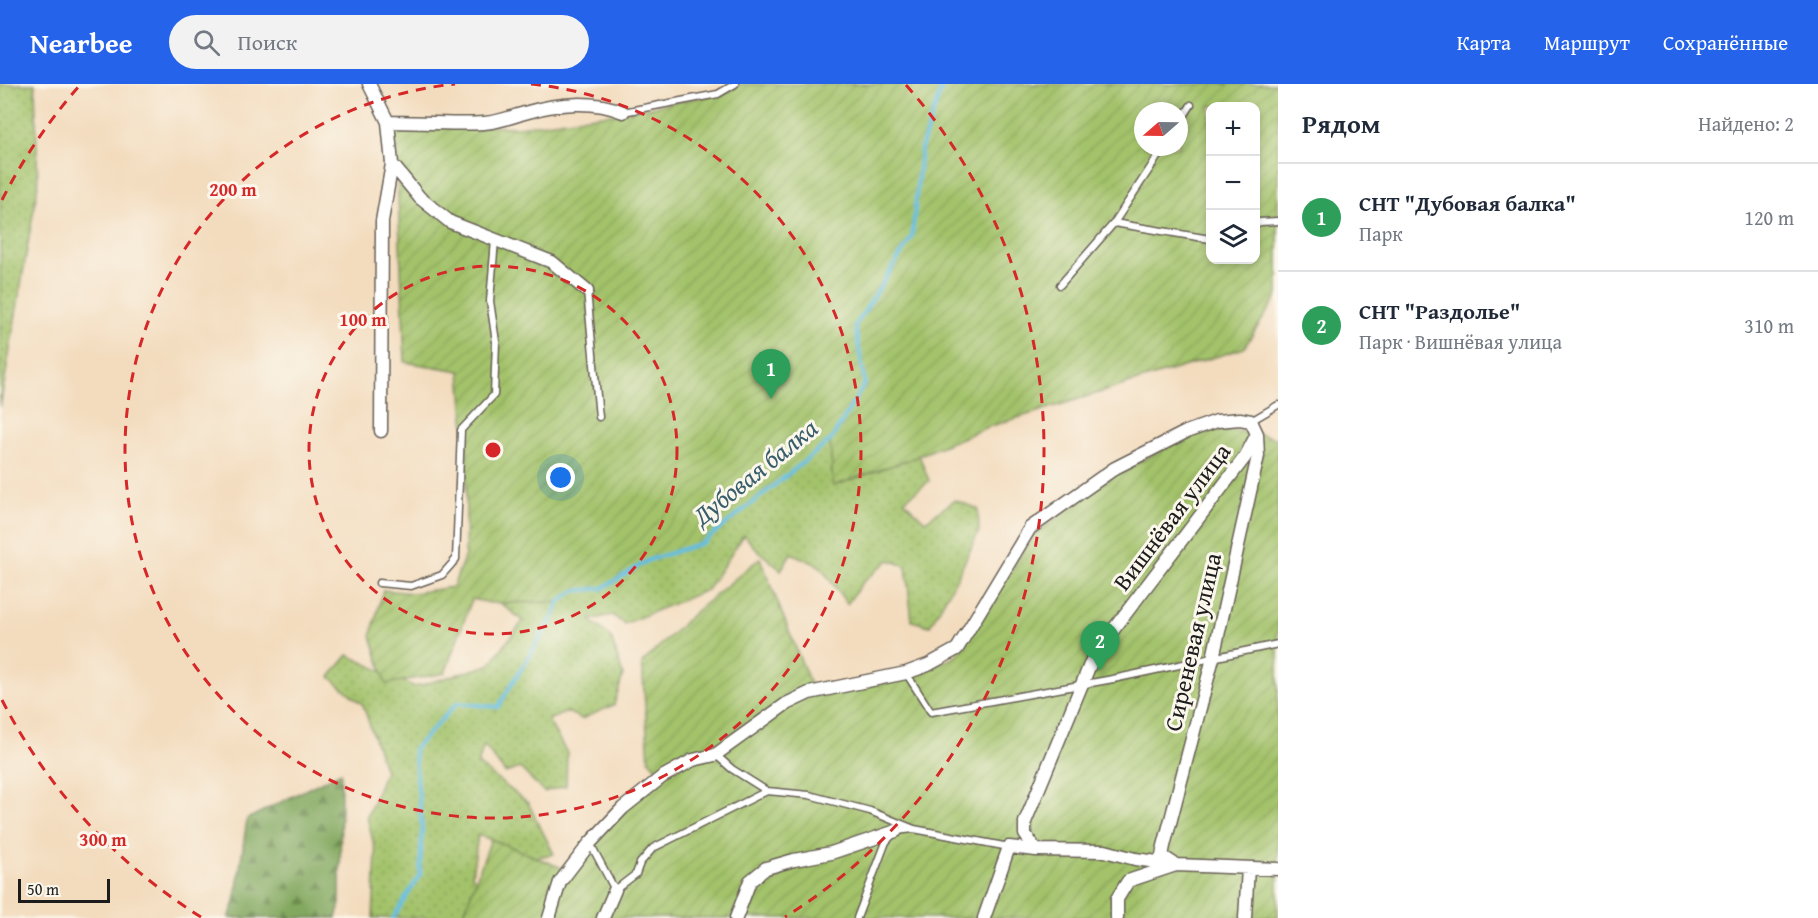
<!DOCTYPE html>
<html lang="ru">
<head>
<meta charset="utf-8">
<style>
  :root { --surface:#fff; --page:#f2f2f3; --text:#1f2937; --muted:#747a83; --line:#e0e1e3; --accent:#2563eb }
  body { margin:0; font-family:"Gentium Book Plus",serif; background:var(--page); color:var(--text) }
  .controls { position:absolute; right:18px; top:18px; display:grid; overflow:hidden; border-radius:12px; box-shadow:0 3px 9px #0003 }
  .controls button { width:54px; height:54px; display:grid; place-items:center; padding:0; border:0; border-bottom:2px solid var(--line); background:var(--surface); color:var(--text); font:30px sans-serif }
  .compass { position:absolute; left:1134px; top:18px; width:54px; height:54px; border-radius:50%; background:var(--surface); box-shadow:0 3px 9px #0003; rotate:250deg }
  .scale { position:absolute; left:18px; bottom:15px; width:92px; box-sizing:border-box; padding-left:6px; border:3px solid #1c1c1c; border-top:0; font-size:16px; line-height:21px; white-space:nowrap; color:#1c1c1c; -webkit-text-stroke:4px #fbf7ec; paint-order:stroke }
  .you { position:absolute; left:561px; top:394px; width:21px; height:21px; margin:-15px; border:4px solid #fff; border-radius:50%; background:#1a73e8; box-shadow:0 0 0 9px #1a73e833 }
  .badge { display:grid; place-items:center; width:39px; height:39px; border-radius:50%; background:var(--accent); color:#fff; font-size:20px; font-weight:700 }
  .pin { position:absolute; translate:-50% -50px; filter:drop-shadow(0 2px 3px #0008) }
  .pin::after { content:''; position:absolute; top:32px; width:21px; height:18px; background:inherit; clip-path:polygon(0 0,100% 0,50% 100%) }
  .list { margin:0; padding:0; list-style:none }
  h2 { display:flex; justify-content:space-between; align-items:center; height:78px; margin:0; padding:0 24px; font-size:26px }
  h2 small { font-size:20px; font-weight:400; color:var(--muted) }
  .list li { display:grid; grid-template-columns:39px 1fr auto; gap:18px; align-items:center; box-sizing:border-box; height:108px; padding:0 24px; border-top:2px solid var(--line) }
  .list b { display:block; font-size:22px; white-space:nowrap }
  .list p { margin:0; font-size:20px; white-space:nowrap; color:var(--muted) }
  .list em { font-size:20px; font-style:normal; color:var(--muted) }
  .icon { flex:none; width:33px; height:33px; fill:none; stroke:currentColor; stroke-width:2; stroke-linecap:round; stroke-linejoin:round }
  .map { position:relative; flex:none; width:1278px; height:834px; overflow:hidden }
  header { display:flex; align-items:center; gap:36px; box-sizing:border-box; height:84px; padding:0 30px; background:var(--accent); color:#fff }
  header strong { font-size:28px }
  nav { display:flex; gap:33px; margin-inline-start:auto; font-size:21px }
  .search { width:420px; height:54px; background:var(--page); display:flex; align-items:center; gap:15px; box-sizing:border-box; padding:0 21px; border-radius:33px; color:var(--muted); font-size:22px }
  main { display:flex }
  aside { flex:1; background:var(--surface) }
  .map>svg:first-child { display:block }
  .grass { fill:url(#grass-dots); stroke:#606f43; stroke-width:1.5 }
  .forest { fill:url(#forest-firs); stroke:#4f623d; stroke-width:1.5 }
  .garden { fill:url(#garden-furrows); stroke:#606f43; stroke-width:1.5; fill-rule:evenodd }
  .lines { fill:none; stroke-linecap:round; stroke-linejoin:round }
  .stream { stroke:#63bee1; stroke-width:4 }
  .service-casing { stroke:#675f55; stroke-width:9 }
  .minor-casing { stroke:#675f55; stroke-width:15 }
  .service { stroke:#fff; stroke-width:6 }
  .minor { stroke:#fff; stroke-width:12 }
  .ring { fill:none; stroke:#d62828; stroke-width:3; stroke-dasharray:10 8 }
  .labels { text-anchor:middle; stroke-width:6; stroke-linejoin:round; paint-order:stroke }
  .street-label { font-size:24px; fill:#1c1c1c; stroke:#fbf7ec }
  .water-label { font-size:26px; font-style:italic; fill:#385d6b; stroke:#fbf7ec }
  .centre { fill:#d62828; stroke:#fbf7ec; stroke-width:3 }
  .ring-label { font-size:18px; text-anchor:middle; font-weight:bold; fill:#d62828; stroke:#fbf7ec; stroke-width:6; stroke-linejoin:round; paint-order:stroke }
</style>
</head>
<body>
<header>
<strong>Nearbee</strong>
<div class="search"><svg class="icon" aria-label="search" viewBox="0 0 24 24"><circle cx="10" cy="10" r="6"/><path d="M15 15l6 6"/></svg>Поиск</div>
<nav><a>Карта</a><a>Маршрут</a><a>Сохранённые</a></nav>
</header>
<main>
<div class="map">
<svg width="1278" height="834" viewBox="0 0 1278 834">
  <defs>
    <pattern id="grass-dots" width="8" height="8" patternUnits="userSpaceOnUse" patternTransform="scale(1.5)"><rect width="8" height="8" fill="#a3c26a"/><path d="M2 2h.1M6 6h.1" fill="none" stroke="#8ca65b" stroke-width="1.8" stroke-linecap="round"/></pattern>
    <pattern id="forest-firs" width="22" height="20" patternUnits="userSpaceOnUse" patternTransform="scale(1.5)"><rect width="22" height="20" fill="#82a85e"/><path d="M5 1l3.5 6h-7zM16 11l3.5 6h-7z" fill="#6a884d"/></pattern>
    <pattern id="garden-furrows" width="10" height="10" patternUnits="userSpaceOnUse" patternTransform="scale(1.5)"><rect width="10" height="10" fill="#a3c26a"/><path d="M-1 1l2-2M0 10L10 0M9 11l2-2" fill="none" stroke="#8ca65b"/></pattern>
  </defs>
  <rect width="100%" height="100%" fill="#fbf7ec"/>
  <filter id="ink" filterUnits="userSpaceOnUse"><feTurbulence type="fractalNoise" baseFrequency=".0167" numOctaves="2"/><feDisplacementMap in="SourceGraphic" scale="12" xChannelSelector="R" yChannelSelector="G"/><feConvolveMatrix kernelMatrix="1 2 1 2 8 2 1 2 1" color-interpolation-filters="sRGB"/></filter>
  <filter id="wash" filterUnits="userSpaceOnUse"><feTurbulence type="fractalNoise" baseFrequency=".008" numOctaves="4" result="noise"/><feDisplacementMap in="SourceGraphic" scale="24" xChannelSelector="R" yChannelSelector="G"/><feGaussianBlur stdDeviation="1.35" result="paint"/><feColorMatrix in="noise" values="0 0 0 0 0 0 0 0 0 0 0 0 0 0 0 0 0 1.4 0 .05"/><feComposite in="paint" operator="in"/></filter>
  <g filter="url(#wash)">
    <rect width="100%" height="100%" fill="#f3dcbe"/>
    <path class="grass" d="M 0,0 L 35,0 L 38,101 L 0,324 Z
      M 908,342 L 929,397 L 904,417 L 925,437 L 955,416 L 978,425 L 979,447 L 958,492 L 930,542 L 912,537 L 906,482 L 889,476 L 862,499 L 847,520 L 820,482 L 791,469 L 781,486 L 756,465 L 744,451 L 707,506 L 624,540 L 612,531 L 590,536 L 611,553 L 623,591 L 614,621 L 582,635 L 567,628 L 548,636 L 567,669 L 566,702 L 544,708 L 520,684 L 505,689 L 484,661 L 478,680 L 528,719 L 554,770 L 522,776 L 514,764 L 478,751 L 472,791 L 496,819 L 485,834 L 373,834 L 376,769 L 367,733 L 385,687 L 363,621 L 330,593 L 348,571 L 415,603 L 489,581 L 523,537 L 490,511 L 689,370 Z"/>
    <path class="forest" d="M 341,688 L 340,820 L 336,834 L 229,834 L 235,818 L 247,735 Z"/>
    <path class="garden" d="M 740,0 L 1278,0 L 1278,211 L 1244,264 L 988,343 L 908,376 L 833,402 L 830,356 L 702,459 L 649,476 L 603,504 L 574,507 L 559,518 L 490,519 L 472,515 L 445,589 L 386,600 L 371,552 L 383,506 L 413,509 L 453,503 L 465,471 L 467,369 L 460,287 L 405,278 L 395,40 L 518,43 L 623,28 L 718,10 L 730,7 ZM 1210,22 L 1256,22 L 1256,176 L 1210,176 ZM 1143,27 L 1179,27 L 1179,63 L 1143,63 Z
      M 1211,346 L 1251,348 L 1278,355 L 1278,834 L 462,834 L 491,755 L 562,784 L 620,720 L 659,688 L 649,676 L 642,579 L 694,529 L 760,474 L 815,612 L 903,595 L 955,573 L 1034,451 L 1116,390 L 1178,358 Z"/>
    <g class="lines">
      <path class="stream" d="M 393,834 L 420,791 L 422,744 L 414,665 L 457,619 L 498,623 L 554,531 L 559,518 L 574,507 L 603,504 L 649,476 L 702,459 L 831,356 L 865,299 L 855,242 L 912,153 L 921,64 L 943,0"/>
    </g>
  </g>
  <g filter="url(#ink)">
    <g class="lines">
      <defs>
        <path id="service" d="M 623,28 L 718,10 L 735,0
          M 1179,40 L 1191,21
          M 1164,63 L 1114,139 L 1210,155
          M 1256,140 L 1260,138 L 1278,137
          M 1060,201 L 1114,139
          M 587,207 L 599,333
          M 1251,337 L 1278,321
          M 379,499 L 411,502 L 442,491 L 456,475 L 461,346 L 494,311 L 496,258 L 490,217 L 495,156
          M 906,589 L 931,628 L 1113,595 L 1278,560
          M 716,671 L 732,685 L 767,707
          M 590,759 L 615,806 L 636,790 L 640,779 L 653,764 L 767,707 L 809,711 L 870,727 L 914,745
          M 857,834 L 886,758 L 896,747 L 914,745 L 1009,763"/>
        <path id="minor" d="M 369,0 L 388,38 L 392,80 L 382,137 L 381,347
          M 388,38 C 419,38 452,41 484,39 C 500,38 513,32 528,28 C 558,19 594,16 623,28
          M 392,80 L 420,114 L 450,138 L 552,178 L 587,207
          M 1036,766 L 1025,750 L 1025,738 L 1094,571 L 1245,373 L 1256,352
          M 549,834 L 560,798 L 590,759 L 623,724 L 662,693 L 693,676 L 715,671 L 786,620 L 809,609 L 906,589 L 928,581 L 957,565 L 1030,444 L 1115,384 L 1186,348 L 1217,337 L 1240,335 L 1251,337 L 1257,350 L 1258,372 L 1213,574 L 1164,762 L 1162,772 L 1176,781
          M 603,834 L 615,806
          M 736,834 L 750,797 L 766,784 L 794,776 L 831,769 L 896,747
          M 984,834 L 1009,763 L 1036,766 L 1105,767 L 1135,775 L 1172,780
          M 1117,834 L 1117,815 L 1128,797 L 1176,781 L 1278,785
          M 1245,834 L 1248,784"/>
      </defs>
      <use href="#service" class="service-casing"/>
      <use href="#minor" class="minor-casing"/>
      <use href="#service" class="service"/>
      <use href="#minor" class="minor"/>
    </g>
  </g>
  <g class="ring">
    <circle cx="493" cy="366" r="184"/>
    <path d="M531 0A368 368 0 1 1 455 0"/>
    <path d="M201 833A551 551 0 0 1 2 616M2 116A551 551 0 0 1 80 1M906 1A551 551 0 0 1 785 833"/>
  </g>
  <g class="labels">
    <g class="street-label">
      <text transform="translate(1172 433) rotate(-53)" y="8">Вишнёвая улица</text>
      <text transform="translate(1193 558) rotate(-77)" y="8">Сиреневая улица</text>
    </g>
    <g class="water-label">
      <text transform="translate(755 388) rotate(-39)" y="9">Дубовая балка</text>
    </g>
  </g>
  <circle cx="493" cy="366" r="9" class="centre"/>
  <g class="ring-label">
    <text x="233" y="112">200 m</text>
    <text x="363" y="242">100 m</text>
    <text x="103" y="762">300 m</text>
  </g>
</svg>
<div class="controls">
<button>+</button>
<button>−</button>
<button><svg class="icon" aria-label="layers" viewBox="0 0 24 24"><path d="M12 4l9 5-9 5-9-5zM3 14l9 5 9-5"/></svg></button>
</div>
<svg class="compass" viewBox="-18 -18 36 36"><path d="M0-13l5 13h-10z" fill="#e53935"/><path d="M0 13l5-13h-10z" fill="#747a83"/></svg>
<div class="scale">50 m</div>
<div class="you"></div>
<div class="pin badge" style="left:771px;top:315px;background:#2e9e5b">1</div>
<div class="pin badge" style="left:1100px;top:587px;background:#2e9e5b">2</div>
</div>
<aside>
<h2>Рядом<small>Найдено: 2</small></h2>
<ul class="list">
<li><span class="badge" style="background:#2e9e5b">1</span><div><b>СНТ &quot;Дубовая балка&quot;</b><p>Парк</p></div><em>120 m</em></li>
<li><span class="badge" style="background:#2e9e5b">2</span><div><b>СНТ &quot;Раздолье&quot;</b><p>Парк · Вишнёвая улица</p></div><em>310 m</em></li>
</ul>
</aside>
</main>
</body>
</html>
